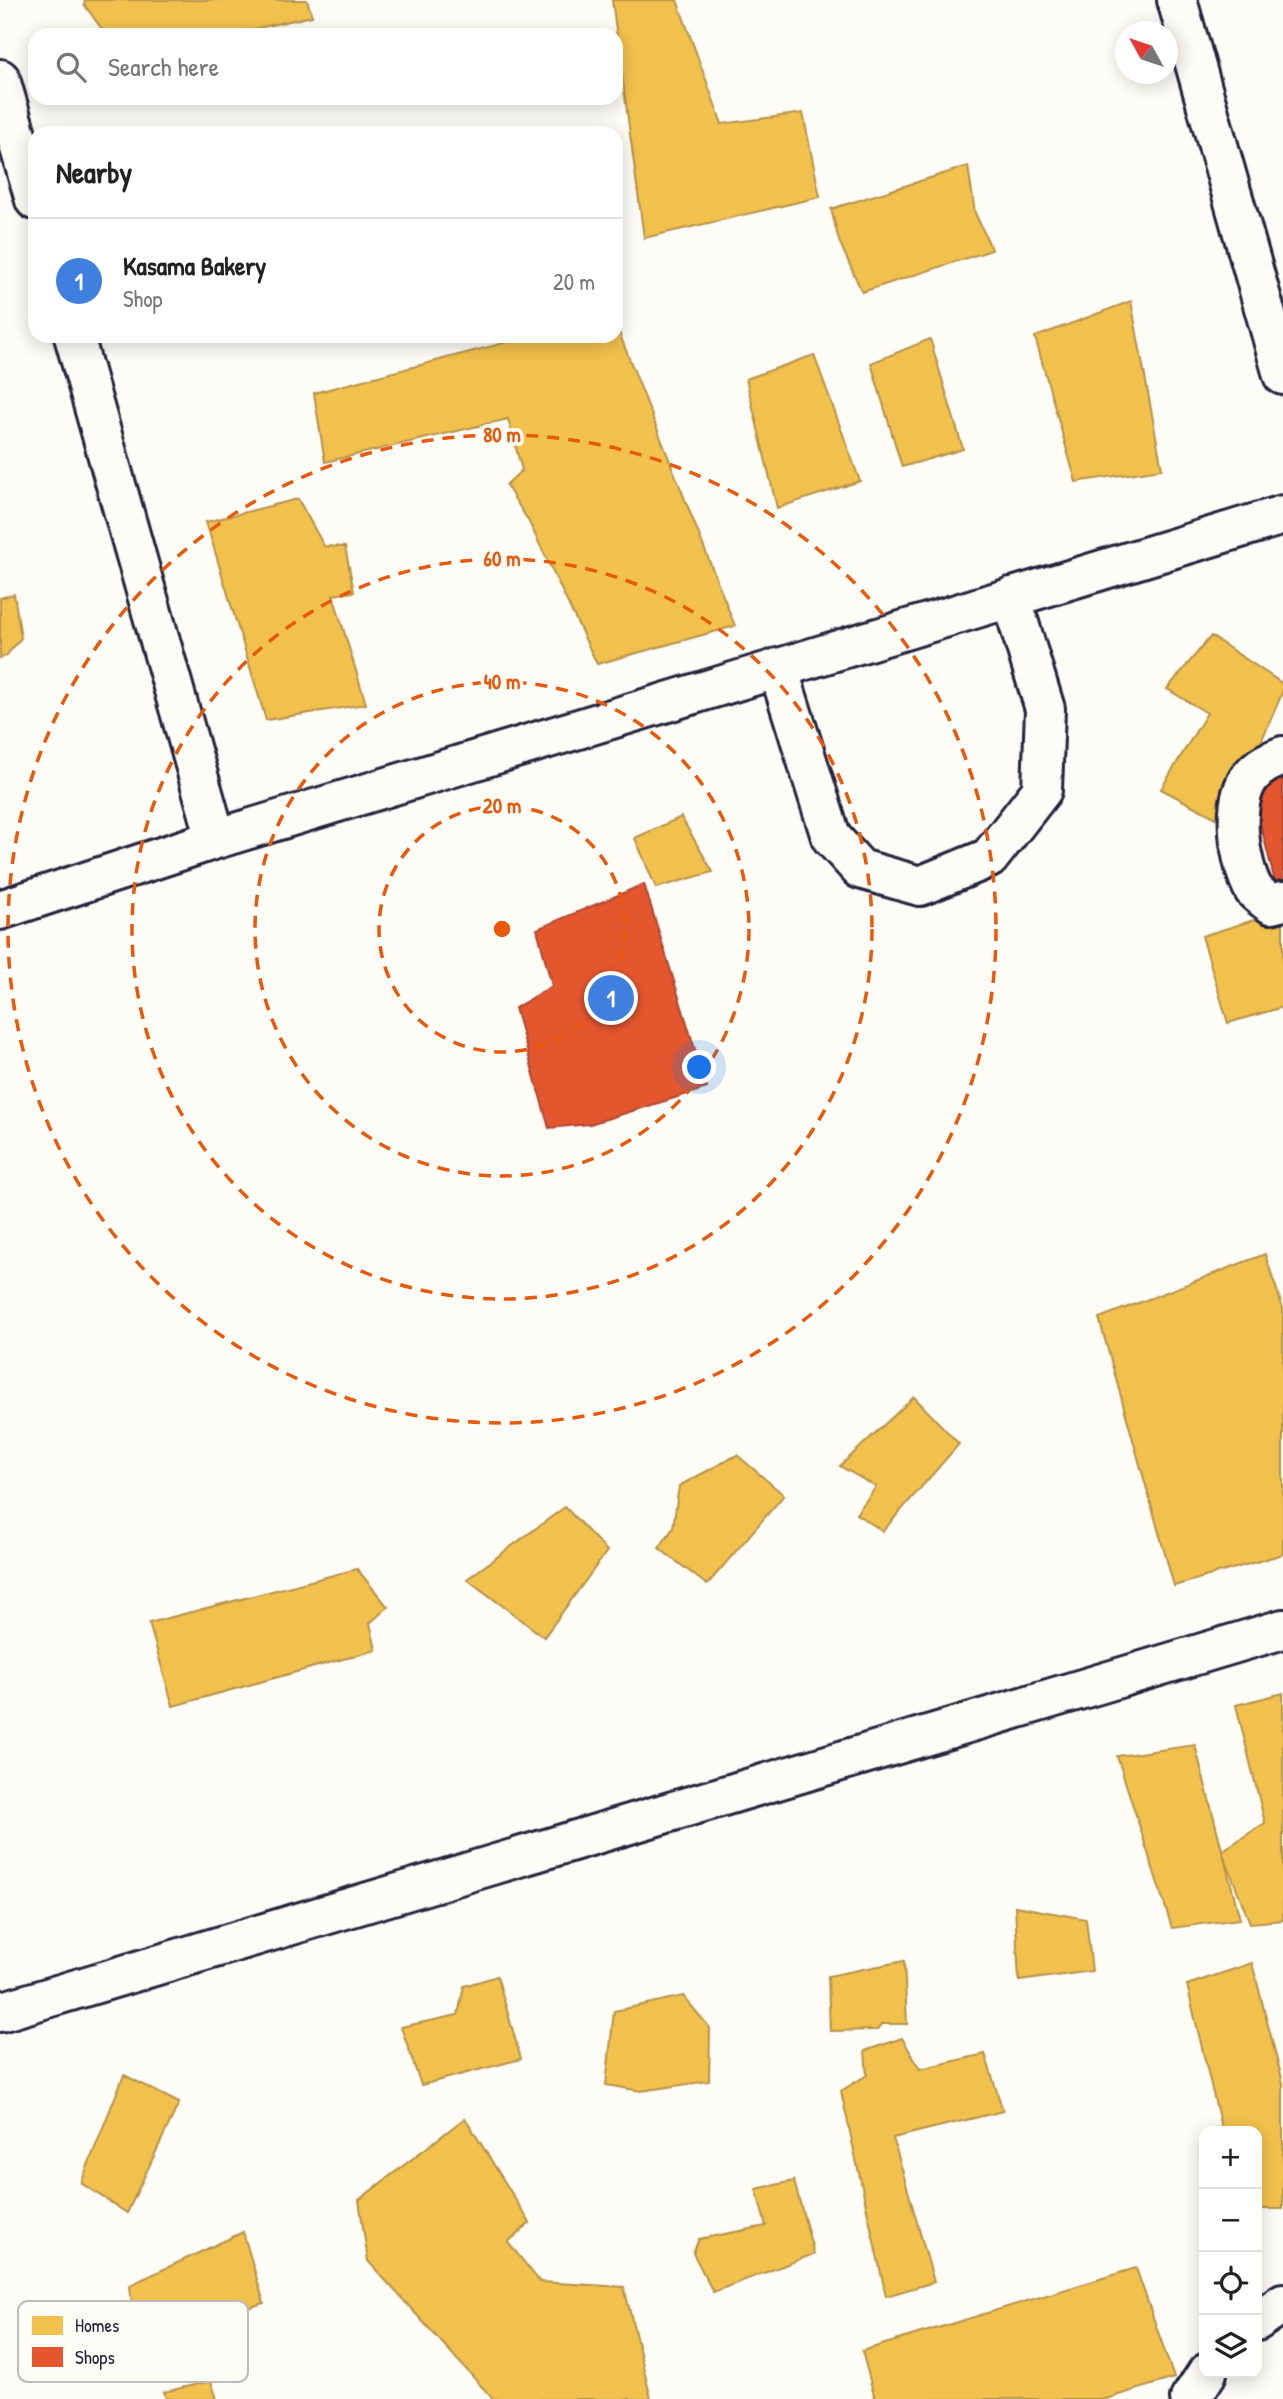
<!DOCTYPE html>
<html lang="en">
<head>
<meta charset="utf-8">
<style>
  :root { --surface:#fff; --page:#f6f6f6; --text:#222; --muted:#767676; --line:#e0e0e0; --accent:#22223b }
  body { margin:0; font-family:"Patrick Hand",sans-serif; background:var(--page); color:var(--text) }
  .controls { position:absolute; right:21px; bottom:21px; display:grid; overflow:hidden; border-radius:14px; box-shadow:0 4px 18px #0003 }
  .controls button { width:63px; height:63px; display:grid; place-items:center; padding:0; border:0; border-bottom:2px solid var(--line); background:var(--surface); color:var(--text); font:35px sans-serif }
  .compass { position:absolute; left:1115px; top:21px; width:63px; height:63px; border-radius:50%; background:var(--surface); box-shadow:0 4px 18px #0003; rotate:310deg }
  .you { position:absolute; left:700px; top:1068px; width:24px; height:24px; margin:-18px; border:5px solid #fff; border-radius:50%; background:#1a73e8; box-shadow:0 0 0 10px #1a73e833 }
  .badge { display:grid; place-items:center; width:46px; height:46px; border-radius:50%; background:var(--accent); color:#fff; font-size:23px; font-weight:700 }
  .pin { position:absolute; translate:-50% -50%; border:4px solid #fff; box-shadow:0 2px 7px #0006 }
  .list { margin:0; padding:0; list-style:none }
  h2 { display:flex; justify-content:space-between; align-items:center; height:91px; margin:0; padding:0 28px; font-size:30px }
  h2 small { font-size:23px; font-weight:400; color:var(--muted) }
  .list li { display:grid; grid-template-columns:46px 1fr auto; gap:21px; align-items:center; box-sizing:border-box; height:126px; padding:0 28px; border-top:2px solid var(--line) }
  .list b { display:block; font-size:26px; white-space:nowrap }
  .list p { margin:0; font-size:23px; white-space:nowrap; color:var(--muted) }
  .list em { font-size:23px; font-style:normal; color:var(--muted) }
  .icon { flex:none; width:38px; height:38px; fill:none; stroke:currentColor; stroke-width:2; stroke-linecap:round; stroke-linejoin:round }
  .map { position:relative; flex:none; width:1283px; height:2399px; overflow:hidden }
  .search { position:absolute; background:var(--surface); box-shadow:0 4px 18px #0003; left:28px; top:28px; width:595px; height:77px; display:flex; align-items:center; gap:18px; box-sizing:border-box; padding:0 24px; border-radius:21px; color:var(--muted); font-size:26px }
  .panel { position:absolute; background:var(--surface); box-shadow:0 4px 18px #0003; left:28px; top:126px; width:595px; height:217px; border-radius:21px }
  .map>svg:first-child { display:block }
  .homes { fill:#f2c14e; stroke:#b49148; stroke-width:2 }
  .shops { fill:#e4572e; stroke:#aa4732; stroke-width:2 }
  .lines { fill:none; stroke-linecap:round; stroke-linejoin:round }
  .minor-casing { stroke:#22223b; stroke-width:44 }
  .minor { stroke:#fdfcf7; stroke-width:38 }
  .ring { fill:none; stroke:#e8590c; stroke-width:3.5; stroke-dasharray:12 9 }
  .key { fill:#fdfcf7; stroke:#bbbbbf; stroke-width:2 }
  .key-label { font-size:19px; fill:#22223b }
  .centre { fill:#e8590c; stroke:#fdfcf7; stroke-width:3.5 }
  .ring-label { font-size:21px; text-anchor:middle; font-weight:bold; fill:#e8590c; stroke:#fdfcf7; stroke-width:7; stroke-linejoin:round; paint-order:stroke }
</style>
</head>
<body>
<div class="map">
<svg width="1283" height="2399" viewBox="0 0 1283 2399">
  <rect width="100%" height="100%" fill="#fdfcf7"/>
  <filter id="ink" filterUnits="userSpaceOnUse"><feTurbulence type="fractalNoise" baseFrequency=".0143" numOctaves="2"/><feDisplacementMap in="SourceGraphic" scale="14" xChannelSelector="R" yChannelSelector="G"/><feConvolveMatrix kernelMatrix="1 2 1 2 8 2 1 2 1" color-interpolation-filters="sRGB"/></filter>
  <g filter="url(#ink)">
    <path class="homes" d="M 85,0 L 307,0 L 312,16 L 227,35 L 106,35 L 84,4 Z
      M 612,0 L 677,0 L 722,124 L 803,113 L 820,197 L 644,238 Z
      M 968,166 L 975,213 L 992,250 L 862,292 L 839,241 L 831,209 Z
      M 1131,301 L 1162,469 L 1076,482 L 1035,337 Z
      M 616,325 L 735,626 L 597,664 L 529,522 L 506,485 L 522,470 L 508,419 L 325,462 L 314,393 L 530,336 L 616,336 Z
      M 930,339 L 963,449 L 902,467 L 871,363 Z
      M 814,355 L 860,481 L 777,508 L 746,379 Z
      M 298,499 L 324,546 L 345,547 L 354,592 L 333,595 L 366,704 L 266,720 L 206,522 Z
      M 14,594 L 21,638 L 6,656 L 0,658 L 0,598 Z
      M 1211,636 L 1283,684 L 1283,691 L 1226,823 L 1161,789 L 1207,713 L 1167,689 Z
      M 681,817 L 713,872 L 656,888 L 635,838 Z
      M 1283,911 L 1283,1007 L 1228,1023 L 1202,936 Z
      M 1265,1254 L 1283,1309 L 1283,1554 L 1174,1586 L 1099,1318 Z
      M 914,1397 L 959,1444 L 883,1531 L 856,1514 L 876,1487 L 840,1466 Z
      M 737,1455 L 784,1495 L 707,1585 L 659,1548 L 673,1528 L 679,1486 Z
      M 565,1507 L 607,1551 L 544,1637 L 467,1579 Z
      M 357,1569 L 388,1607 L 370,1623 L 376,1650 L 173,1706 L 149,1623 Z
      M 1283,1693 L 1283,1920 L 1250,1923 L 1222,1851 L 1265,1823 L 1236,1705 Z
      M 1195,1745 L 1240,1919 L 1172,1928 L 1117,1756 Z
      M 1015,1906 L 1086,1919 L 1092,1971 L 1019,1981 Z
      M 904,1961 L 907,2024 L 882,2024 L 877,2030 L 830,2031 L 828,1976 Z
      M 1252,1963 L 1283,2083 L 1283,2209 L 1257,2209 L 1257,2131 L 1222,2131 L 1187,1985 Z
      M 497,1976 L 521,2059 L 421,2085 L 401,2027 L 458,2015 L 464,1986 Z
      M 683,1996 L 710,2028 L 709,2081 L 641,2091 L 606,2085 L 614,2011 Z
      M 902,2038 L 920,2069 L 985,2054 L 1003,2111 L 893,2138 L 934,2282 L 886,2296 L 841,2091 L 867,2075 L 865,2051 Z
      M 124,2075 L 179,2103 L 127,2213 L 81,2183 Z
      M 465,2118 L 530,2223 L 508,2242 L 540,2282 L 624,2287 L 651,2399 L 493,2399 L 368,2261 L 359,2200 Z
      M 794,2181 L 814,2254 L 713,2292 L 693,2253 L 699,2239 L 766,2226 L 756,2189 Z
      M 243,2232 L 264,2303 L 148,2338 L 131,2298 L 130,2285 Z
      M 1136,2268 L 1174,2378 L 1106,2399 L 875,2399 L 862,2351 Z
      M 211,2381 L 217,2399 L 166,2399 L 164,2392 Z"/>
    <path class="shops" d="M 1283,774 L 1283,884 L 1276,886 L 1250,782 Z
      M 644,884 L 707,1088 L 590,1124 L 549,1128 L 515,1008 L 552,986 L 537,929 Z"/>
    <g class="lines">
      <defs>
        <path id="minor" d="M 1177,0 L 1283,375
          M 0,79 L 35,200
          M 74,336 L 216,839
          M 778,668 L 831,837 L 860,869 L 920,886 L 989,858 L 1042,790 L 1045,709 L 1011,597
          M 1283,756 C 1270,761 1260,765 1251,776 C 1230,801 1239,864 1254,890 C 1258,895 1266,900 1271,904 L 1283,901
          M 0,910 L 216,839 L 1283,515
          M 0,2012 L 1283,1629
          M 1257,2321 L 1283,2303
          M 1190,2399 L 1207,2373"/>
      </defs>
      <use href="#minor" class="minor-casing"/>
      <use href="#minor" class="minor"/>
    </g>
  </g>
  <g class="ring">
    <circle cx="502" cy="929" r="123"/>
    <circle cx="502" cy="929" r="247"/>
    <circle cx="502" cy="929" r="370"/>
    <circle cx="502" cy="929" r="494"/>
  </g>
  <rect x="18" y="2301" width="230" height="81" rx="10" class="key"/>
  <rect x="32" y="2316" width="31" height="19" fill="#f2c14e"/>
  <rect x="32" y="2347" width="31" height="20" fill="#e4572e"/>
  <g class="key-label">
    <text x="75" y="2332">Homes</text>
    <text x="75" y="2364">Shops</text>
  </g>
  <circle cx="502" cy="929" r="10" class="centre"/>
  <g class="ring-label">
    <text x="502" y="442">80 m</text>
    <text x="502" y="566">60 m</text>
    <text x="502" y="689">40 m</text>
    <text x="502" y="813">20 m</text>
  </g>
</svg>
<div class="controls">
<button>+</button>
<button>−</button>
<button><svg class="icon" aria-label="locate" viewBox="0 0 24 24"><circle cx="12" cy="12" r="6"/><path d="M12 2v4M12 18v4M2 12h4M18 12h4"/></svg></button>
<button><svg class="icon" aria-label="layers" viewBox="0 0 24 24"><path d="M12 4l9 5-9 5-9-5zM3 14l9 5 9-5"/></svg></button>
</div>
<svg class="compass" viewBox="-18 -18 36 36"><path d="M0-13l5 13h-10z" fill="#e53935"/><path d="M0 13l5-13h-10z" fill="#767676"/></svg>
<div class="you"></div>
<div class="pin badge" style="left:611px;top:998px;background:#3f7fe0">1</div>
<div class="search"><svg class="icon" aria-label="search" viewBox="0 0 24 24"><circle cx="10" cy="10" r="6"/><path d="M15 15l6 6"/></svg>Search here</div>
<section class="panel">
<h2>Nearby<small></small></h2>
<ul class="list">
<li><span class="badge" style="background:#3f7fe0">1</span><div><b>Kasama Bakery</b><p>Shop</p></div><em>20 m</em></li>
</ul>
</section>
</div>
</body>
</html>
